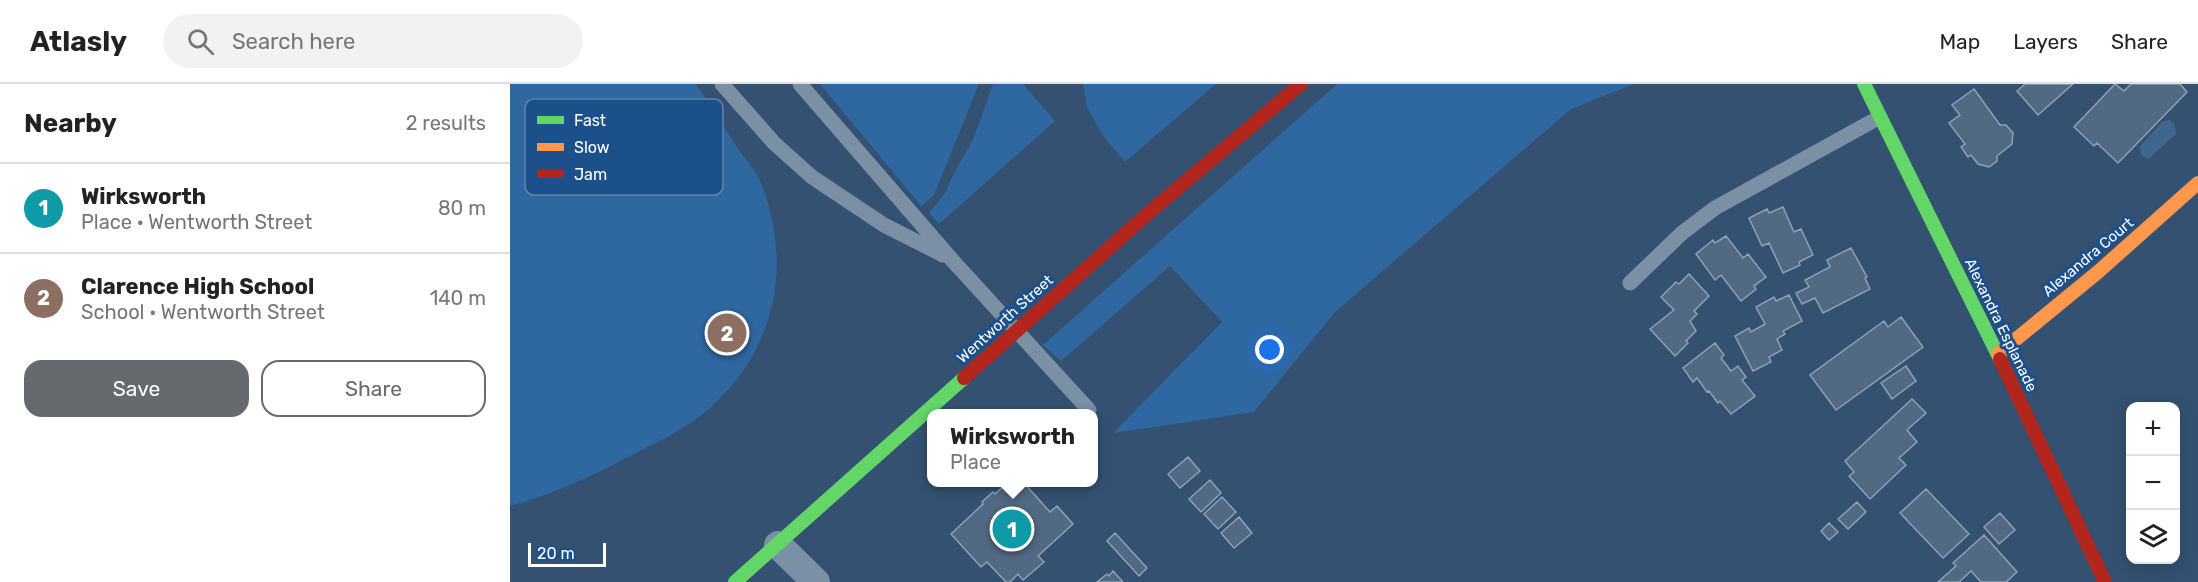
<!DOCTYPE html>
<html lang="en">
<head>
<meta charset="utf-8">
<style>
  :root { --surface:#fff; --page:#f2f2f2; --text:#222; --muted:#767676; --line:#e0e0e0; --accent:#666a6f }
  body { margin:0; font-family:Rubik,sans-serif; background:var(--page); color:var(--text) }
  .controls { position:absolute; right:18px; bottom:18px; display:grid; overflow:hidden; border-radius:12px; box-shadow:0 3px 15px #0003 }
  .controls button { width:54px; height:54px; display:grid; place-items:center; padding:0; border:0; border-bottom:2px solid var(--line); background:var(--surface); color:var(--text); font:30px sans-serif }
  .scale { position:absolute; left:18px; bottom:15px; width:78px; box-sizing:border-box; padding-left:6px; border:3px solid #fff; border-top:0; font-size:16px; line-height:21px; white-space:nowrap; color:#fff; -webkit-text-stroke:4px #1b508a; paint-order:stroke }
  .you { position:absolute; left:760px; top:266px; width:21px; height:21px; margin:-15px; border:4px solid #fff; border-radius:50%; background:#1a73e8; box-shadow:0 0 0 9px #1a73e833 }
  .badge { display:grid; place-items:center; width:39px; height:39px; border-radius:50%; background:var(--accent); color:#fff; font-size:20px; font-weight:700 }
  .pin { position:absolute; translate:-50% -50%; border:3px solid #fff; box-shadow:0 2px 6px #0006 }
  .popup { position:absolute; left:417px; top:325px; width:171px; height:78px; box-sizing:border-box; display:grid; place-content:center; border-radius:12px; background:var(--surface); filter:drop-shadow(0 2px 4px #0005); font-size:20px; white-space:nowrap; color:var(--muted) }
  .popup b { font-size:22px; color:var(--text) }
  .popup::after { content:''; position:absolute; left:50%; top:100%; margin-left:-12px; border:12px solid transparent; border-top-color:var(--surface) }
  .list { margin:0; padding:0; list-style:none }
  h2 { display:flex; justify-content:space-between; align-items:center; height:78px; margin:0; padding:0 24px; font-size:26px }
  h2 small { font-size:20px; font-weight:400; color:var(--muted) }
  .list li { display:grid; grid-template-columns:39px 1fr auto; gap:18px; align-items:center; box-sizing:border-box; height:90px; padding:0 24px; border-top:2px solid var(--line) }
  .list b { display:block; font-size:22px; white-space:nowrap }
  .list p { margin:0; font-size:20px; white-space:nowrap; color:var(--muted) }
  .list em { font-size:20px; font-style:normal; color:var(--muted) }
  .actions { display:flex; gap:12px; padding:18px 24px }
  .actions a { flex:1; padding:14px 0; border:2px solid var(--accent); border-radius:18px; text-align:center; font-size:21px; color:var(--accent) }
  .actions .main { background:var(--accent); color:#fff }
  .icon { flex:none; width:33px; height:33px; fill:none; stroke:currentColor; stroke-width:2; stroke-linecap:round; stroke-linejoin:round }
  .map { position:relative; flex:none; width:1688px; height:498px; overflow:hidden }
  header { display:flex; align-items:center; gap:36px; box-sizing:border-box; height:84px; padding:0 30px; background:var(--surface); border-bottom:2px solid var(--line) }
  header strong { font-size:28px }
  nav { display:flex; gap:33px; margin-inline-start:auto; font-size:21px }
  .search { width:420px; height:54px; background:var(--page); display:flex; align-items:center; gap:15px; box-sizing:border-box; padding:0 21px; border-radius:33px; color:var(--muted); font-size:22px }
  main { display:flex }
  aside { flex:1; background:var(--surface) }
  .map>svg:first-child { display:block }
  .green { fill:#2f67a1 }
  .water { fill:#40668f }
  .building { fill:#526983; stroke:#8fa0b4; stroke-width:1.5 }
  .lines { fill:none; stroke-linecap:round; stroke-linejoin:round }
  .lane { stroke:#7b8fa5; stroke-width:15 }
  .street { stroke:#7b8fa5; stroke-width:28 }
  .fast { stroke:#63d668; stroke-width:14 }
  .slow { stroke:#ff974d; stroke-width:14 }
  .jam { stroke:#b3261e; stroke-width:14 }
  .labels { text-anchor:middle; stroke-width:6; stroke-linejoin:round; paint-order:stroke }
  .street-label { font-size:15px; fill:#fff; stroke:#1b508a }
  .key { fill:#1b508a; stroke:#5f84ad; stroke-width:1.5 }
  .key-label { font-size:16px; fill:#fff }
</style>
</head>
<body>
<header>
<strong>Atlasly</strong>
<div class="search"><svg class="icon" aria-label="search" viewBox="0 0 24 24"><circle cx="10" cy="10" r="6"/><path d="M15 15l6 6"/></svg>Search here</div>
<nav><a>Map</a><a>Layers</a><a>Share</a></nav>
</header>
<main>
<aside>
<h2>Nearby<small>2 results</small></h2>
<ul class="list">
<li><span class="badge" style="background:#0f9aa8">1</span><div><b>Wirksworth</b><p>Place · Wentworth Street</p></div><em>80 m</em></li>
<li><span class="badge" style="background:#8d6e63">2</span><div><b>Clarence High School</b><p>School · Wentworth Street</p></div><em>140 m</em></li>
</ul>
<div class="actions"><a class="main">Save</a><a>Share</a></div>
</aside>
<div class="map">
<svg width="1688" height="498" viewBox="0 0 1688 498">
  <rect width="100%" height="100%" fill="#345171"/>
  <path class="green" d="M 0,0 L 186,0 C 201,23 216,46 231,69 C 238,78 247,89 251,99 C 283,181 266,265 200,324 C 177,345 145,359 118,373 C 80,393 41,411 0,422 Z
    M 310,0 L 469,0 L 424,111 L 411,122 Z
    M 483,0 L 513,0 L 545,37 L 429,140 L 419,129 L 434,111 L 445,87 L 463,56 Z
    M 573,0 L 706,0 L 615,78 L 593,52 L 577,23 Z
    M 827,0 L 1124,0 L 1061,25 L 825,228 L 744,328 L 603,349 L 712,238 L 660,182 L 551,277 L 533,261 Z"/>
  <path class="water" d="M 1660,36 L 1665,42 L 1666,50 L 1638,75 L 1631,71 L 1630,62 L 1653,37 Z"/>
  <path class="building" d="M 1515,0 L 1563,0 L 1528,31 L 1507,7 Z
    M 1605,0 L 1614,7 L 1621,0 L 1670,0 L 1677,8 L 1608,79 L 1587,59 L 1584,62 L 1564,43 Z
    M 1464,5 L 1490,41 L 1496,41 L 1503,49 L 1502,60 L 1487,72 L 1487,77 L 1479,83 L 1468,80 L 1461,71 L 1458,73 L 1451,63 L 1455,60 L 1439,39 L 1450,31 L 1442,21 Z
    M 1273,123 L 1284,148 L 1291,145 L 1303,171 L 1289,178 L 1290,181 L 1273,189 L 1259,159 L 1252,162 L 1239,134 L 1257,125 L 1259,129 Z
    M 1216,152 L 1233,174 L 1238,170 L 1256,193 L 1244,202 L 1246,205 L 1231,217 L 1211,191 L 1205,196 L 1186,170 L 1203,156 L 1205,159 Z
    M 1341,164 L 1357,193 L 1355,194 L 1360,205 L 1313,229 L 1305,214 L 1292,220 L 1286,209 L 1299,203 L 1295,196 L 1320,183 L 1317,176 Z
    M 1179,190 L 1199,212 L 1184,227 L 1187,230 L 1180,237 L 1186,247 L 1176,257 L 1178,259 L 1165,272 L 1140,245 L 1164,226 L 1151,213 L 1166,198 L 1169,200 Z
    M 1279,211 L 1292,237 L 1273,247 L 1275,250 L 1267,255 L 1272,266 L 1259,273 L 1261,278 L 1243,287 L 1225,252 L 1239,244 L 1241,248 L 1255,240 L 1246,223 L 1264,213 L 1266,217 Z
    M 1391,233 L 1413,263 L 1326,326 L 1300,291 L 1374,237 L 1378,243 Z
    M 1205,259 L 1214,271 L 1211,274 L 1221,287 L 1228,282 L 1236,293 L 1232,296 L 1245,312 L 1221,330 L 1210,317 L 1208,319 L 1199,307 L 1197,308 L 1187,294 L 1183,298 L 1173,284 Z
    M 1396,282 L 1406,297 L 1382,315 L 1371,299 Z
    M 1402,315 L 1416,329 L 1397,346 L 1407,358 L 1389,374 L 1396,381 L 1360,415 L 1339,392 L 1344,388 L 1335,377 Z
    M 678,373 L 690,387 L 670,404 L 658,390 Z
    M 700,396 L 711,409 L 691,428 L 679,415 Z
    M 498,398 L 513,398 L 540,428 L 547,422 L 563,440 L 528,472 L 534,478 L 513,496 L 508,490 L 500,498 L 496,498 L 477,478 L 471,483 L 441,450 L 473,420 L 472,418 L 483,408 L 485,410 Z
    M 1416,405 L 1459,450 L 1433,474 L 1390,429 Z
    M 712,413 L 726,428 L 708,445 L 694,430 Z
    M 1347,418 L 1356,428 L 1338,445 L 1328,435 Z
    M 1490,429 L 1505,446 L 1489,460 L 1474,443 Z
    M 729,433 L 742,449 L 724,464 L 711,449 Z
    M 1319,439 L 1328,448 L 1319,456 L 1311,447 Z
    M 605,449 L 637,484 L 629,492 L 597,457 Z
    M 1474,451 L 1507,488 L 1496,498 L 1471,498 L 1461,487 L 1449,498 L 1428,498 L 1446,482 L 1443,479 Z
    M 603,487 L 613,498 L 587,498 L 597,490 L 599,492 Z"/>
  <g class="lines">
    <path class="lane" d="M 212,0 L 264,59 L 302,93 L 374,141 L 433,171
      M 290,0 L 443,177 L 579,326
      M 1120,199 L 1172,149 L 1205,124 L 1370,33"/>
    <path class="street" d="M 268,461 L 306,498"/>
    <path class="fast" d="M 1354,0 L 1490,275
      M 225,498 L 454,294"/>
    <path class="slow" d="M 1488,270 L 1588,188 L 1688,99"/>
    <path class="jam" d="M 1490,275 L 1595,498
      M 454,294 L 635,132 L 791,0"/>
  </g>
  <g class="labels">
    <g class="street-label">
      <text transform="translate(1578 173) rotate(-40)" y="5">Alexandra Court</text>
      <text transform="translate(495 235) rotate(-42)" y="5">Wentworth Street</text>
      <text transform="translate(1491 241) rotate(64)" y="5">Alexandra Esplanade</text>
    </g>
  </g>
  <rect x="15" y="15" width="198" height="96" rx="9" class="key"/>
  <rect x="27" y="32" width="27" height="8" fill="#63d668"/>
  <rect x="27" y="59" width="27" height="8" fill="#ff974d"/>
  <rect x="27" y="86" width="27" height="8" fill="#b3261e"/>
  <g class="key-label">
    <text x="64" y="42">Fast</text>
    <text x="64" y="69">Slow</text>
    <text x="64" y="96">Jam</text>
  </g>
</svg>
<div class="controls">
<button>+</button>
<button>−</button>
<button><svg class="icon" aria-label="layers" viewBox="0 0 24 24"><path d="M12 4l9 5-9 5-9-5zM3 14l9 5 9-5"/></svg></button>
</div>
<div class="scale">20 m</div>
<div class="you"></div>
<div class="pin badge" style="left:502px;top:445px;background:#0f9aa8">1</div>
<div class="popup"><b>Wirksworth</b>Place</div>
<div class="pin badge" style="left:217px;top:249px;background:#8d6e63">2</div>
</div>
</main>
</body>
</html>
